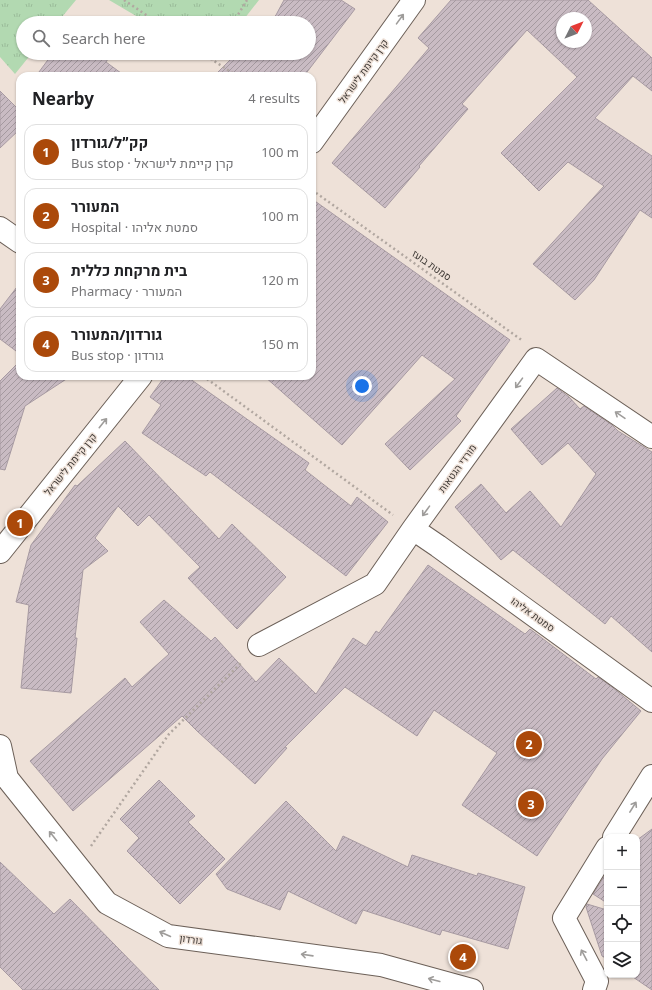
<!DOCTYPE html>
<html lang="en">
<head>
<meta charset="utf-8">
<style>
  :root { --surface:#fff; --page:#f2f2f2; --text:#202124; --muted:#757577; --line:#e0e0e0; --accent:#ab490a }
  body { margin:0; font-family:"Noto Sans",Heebo,sans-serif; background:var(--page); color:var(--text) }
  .controls { position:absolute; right:12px; bottom:12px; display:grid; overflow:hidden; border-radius:8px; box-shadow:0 1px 3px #0004 }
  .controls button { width:36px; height:36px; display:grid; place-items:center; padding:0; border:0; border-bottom:1px solid var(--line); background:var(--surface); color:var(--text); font:20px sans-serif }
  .compass { position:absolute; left:556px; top:12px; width:36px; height:36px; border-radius:50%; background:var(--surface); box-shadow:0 1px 3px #0004; rotate:48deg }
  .you { position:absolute; left:362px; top:386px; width:14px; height:14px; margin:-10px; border:3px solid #fff; border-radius:50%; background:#1a73e8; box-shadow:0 0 0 6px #1a73e833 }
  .badge { display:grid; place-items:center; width:26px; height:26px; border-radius:50%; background:var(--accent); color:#fff; font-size:13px; font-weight:700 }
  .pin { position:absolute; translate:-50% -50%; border:2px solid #fff; box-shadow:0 1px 4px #0006 }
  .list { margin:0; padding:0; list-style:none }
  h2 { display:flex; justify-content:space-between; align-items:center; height:52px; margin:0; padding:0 16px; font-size:17px }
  h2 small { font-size:13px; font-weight:400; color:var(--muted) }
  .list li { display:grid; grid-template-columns:26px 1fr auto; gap:12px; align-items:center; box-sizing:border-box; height:56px; margin:0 8px 8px; padding:0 8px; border:1px solid var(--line); border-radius:12px }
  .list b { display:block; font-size:15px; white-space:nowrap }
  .list p { margin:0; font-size:13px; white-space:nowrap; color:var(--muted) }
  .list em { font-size:13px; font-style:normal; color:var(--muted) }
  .icon { flex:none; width:22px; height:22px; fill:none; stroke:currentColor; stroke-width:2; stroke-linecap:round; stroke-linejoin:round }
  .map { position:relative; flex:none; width:652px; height:990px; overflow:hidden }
  .search { position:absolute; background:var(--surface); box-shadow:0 1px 3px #0004; left:16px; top:16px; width:300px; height:44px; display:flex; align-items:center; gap:10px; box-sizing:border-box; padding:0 14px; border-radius:22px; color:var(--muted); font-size:15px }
  .panel { position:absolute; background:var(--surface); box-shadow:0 1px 3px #0004; left:16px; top:72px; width:300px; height:308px; border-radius:12px }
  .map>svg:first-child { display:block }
  .park { fill:url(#park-tufts) }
  .building { fill:url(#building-hatch); stroke:#a79aa2; fill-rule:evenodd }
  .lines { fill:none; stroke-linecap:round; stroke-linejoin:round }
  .minor-casing { stroke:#6c6058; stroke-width:24 }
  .path { stroke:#b1a7a0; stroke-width:2.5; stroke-dasharray:2 3; stroke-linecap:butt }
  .minor { stroke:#fff; stroke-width:22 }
  .oneway { stroke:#9e9c9a }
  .labels { text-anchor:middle; stroke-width:3; stroke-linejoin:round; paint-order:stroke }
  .street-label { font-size:10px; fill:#3d3834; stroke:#eee1d8 }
</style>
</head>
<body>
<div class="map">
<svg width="652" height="990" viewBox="0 0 652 990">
  <defs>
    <pattern id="park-tufts" width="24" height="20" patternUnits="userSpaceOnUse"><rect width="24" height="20" fill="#b2d9b1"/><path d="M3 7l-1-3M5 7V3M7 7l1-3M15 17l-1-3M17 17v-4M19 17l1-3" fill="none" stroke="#9abb99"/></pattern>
    <pattern id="building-hatch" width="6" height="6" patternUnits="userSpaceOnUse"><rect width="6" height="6" fill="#c9bbc3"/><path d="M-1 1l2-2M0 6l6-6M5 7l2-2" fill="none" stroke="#a4999f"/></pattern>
  </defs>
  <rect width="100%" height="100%" fill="#eee1d8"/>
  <path class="park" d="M 0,0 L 76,0 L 57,23 L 23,23 L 23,53 L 32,53 L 15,74 L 0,57 Z
    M 109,0 L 259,0 L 241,23 L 148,23 Z"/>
  <path class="building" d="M 284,0 L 341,0 L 355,9 L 304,76 L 214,76 L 237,53 L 309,53 L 309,23 L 268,23 L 276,15 Z
    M 451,0 L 588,0 L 652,58 L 652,91 L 633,76 L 595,118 L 652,156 L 652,218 L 640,210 L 594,280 L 575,300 L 533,264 L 604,186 L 568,162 L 539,191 L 501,153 L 577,77 L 527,30 L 462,104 L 468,109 L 419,166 L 420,167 L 385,208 L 332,163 L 429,48 L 418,38 ZM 562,18 L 586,18 L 586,42 L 562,42 Z
    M 53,53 L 112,53 L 106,62 L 125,76 L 36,76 Z
    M 0,91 L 20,111 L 20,129 L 0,148 Z
    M 312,199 L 510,340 L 456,416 L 461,421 L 410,470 L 385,444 L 455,379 L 422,355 L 342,445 L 264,376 L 312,376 Z
    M 20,283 L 20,354 L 0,339 L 0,309 Z
    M 20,361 L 20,376 L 71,376 L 25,406 L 5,470 L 0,469 L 0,381 Z
    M 165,376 L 186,376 L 309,463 L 305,470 L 351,506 L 357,497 L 388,522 L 346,576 L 210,472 L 206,476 L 142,433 L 161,405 L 150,397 Z
    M 557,388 L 569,397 L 580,409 L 584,406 L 612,425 L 618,431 L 652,452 L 652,652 L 611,616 L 605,624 L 513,550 L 501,560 L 455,507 L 481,484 L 506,513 L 530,491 L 561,527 L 596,474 L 568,443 L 542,465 L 511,429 Z
    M 125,441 L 219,539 L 232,524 L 286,577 L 237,629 L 188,578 L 200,567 L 149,515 L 138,526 L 118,506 L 95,538 L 108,551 L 83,570 L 75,638 L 77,638 L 71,693 L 21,688 L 29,605 L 16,602 L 31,545 L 75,485 L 77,486 Z
    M 428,565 L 525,634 L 530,629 L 596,679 L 598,677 L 612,687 L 641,711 L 602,759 L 537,856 L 462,805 L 497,753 L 434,710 L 417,736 L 345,687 L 285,747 L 287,748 L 255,784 L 197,731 L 182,716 L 73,811 L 30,761 L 125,678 L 132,687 L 169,654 L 140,622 L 164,600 L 211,641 L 215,637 L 256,682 L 279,658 L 316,694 L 353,638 L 366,646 L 376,631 L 379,633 Z
    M 159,780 L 195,816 L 188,822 L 225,859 L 180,904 L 127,851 L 139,838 L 120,819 Z
    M 286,801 L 336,851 L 343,836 L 408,867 L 412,855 L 477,876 L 478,873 L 525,887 L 508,949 L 442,930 L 440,935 L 363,910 L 356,924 L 288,891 L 280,910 L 227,889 L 216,874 Z
    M 652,829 L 652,990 L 630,975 L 637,975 L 637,840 Z
    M 0,862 L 54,914 L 70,899 L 159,990 L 23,990 L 0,967 Z
    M 607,872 L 607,903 L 593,894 Z
    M 587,904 L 607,910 L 607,959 L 602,956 L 586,907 Z"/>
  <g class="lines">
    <defs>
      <path id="minor" d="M 312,142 L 414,0
        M 0,228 L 20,242
        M 413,529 L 438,546 L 652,701
        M 0,552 L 141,376
        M 259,645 L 375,584 L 413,529 L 536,359 L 652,437
        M 0,746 L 7,778 L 107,903 L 168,936 L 381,965 L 472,990
        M 614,837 L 652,776
        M 594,990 L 597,981 L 564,918 L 607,848"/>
    </defs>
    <use href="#minor" class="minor-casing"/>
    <path class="path" d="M 124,0 L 158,23
      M 233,23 L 247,0
      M 202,53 L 237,76
      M 212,60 L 216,53
      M 312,190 L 523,341
      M 203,376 L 393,515
      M 91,846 L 169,734 L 242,662"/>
    <use href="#minor" class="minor"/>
  </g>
  <defs><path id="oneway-shaft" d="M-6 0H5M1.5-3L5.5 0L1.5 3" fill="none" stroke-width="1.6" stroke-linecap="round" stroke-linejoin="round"/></defs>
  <g class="oneway">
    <use href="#oneway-shaft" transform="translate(400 19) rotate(-54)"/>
    <use href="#oneway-shaft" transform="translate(519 383) rotate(126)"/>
    <use href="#oneway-shaft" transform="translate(620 415) rotate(-146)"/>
    <use href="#oneway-shaft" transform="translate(103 423) rotate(-51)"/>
    <use href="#oneway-shaft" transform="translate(426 511) rotate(126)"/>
    <use href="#oneway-shaft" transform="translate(633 807) rotate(-58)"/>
    <use href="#oneway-shaft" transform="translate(53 836) rotate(-129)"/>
    <use href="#oneway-shaft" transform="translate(165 934) rotate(-156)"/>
    <use href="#oneway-shaft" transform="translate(307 955) rotate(-172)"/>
    <use href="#oneway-shaft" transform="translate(584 955) rotate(-118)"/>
    <use href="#oneway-shaft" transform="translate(434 980) rotate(-165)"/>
  </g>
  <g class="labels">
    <g class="street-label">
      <text transform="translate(363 71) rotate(-54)" y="4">קרן קיימת לישראל</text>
      <text transform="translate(432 265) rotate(35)" y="4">סמטת בועז</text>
      <text transform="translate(70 464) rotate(-51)" y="4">קרן קיימת לישראל</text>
      <text transform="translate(457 468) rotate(-54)" y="4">מורדי הגטאות</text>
      <text transform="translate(533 614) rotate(36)" y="4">סמטת אליהו</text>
      <text transform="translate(191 939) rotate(8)" y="4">גורדון</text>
    </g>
  </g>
</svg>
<div class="controls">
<button>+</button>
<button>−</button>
<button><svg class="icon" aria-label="locate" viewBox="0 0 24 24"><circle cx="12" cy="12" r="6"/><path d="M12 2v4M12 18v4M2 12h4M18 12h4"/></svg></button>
<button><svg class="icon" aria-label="layers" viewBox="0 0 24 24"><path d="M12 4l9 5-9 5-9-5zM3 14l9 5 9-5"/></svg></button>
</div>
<svg class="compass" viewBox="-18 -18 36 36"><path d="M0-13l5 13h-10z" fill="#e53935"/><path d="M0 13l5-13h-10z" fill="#757577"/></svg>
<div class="you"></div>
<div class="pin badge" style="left:20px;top:523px">1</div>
<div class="pin badge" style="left:529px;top:744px">2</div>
<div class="pin badge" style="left:531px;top:804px">3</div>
<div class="pin badge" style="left:463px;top:957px">4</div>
<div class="search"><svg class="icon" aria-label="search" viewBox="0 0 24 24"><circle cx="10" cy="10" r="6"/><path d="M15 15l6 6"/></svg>Search here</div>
<section class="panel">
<h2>Nearby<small>4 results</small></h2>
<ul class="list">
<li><span class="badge">1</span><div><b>קק״ל/גורדון</b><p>Bus stop · קרן קיימת לישראל</p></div><em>100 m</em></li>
<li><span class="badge">2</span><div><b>המעורר</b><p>Hospital · סמטת אליהו</p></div><em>100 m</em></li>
<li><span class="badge">3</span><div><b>בית מרקחת כללית</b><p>Pharmacy · המעורר</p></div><em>120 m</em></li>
<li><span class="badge">4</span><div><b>גורדון/המעורר</b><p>Bus stop · גורדון</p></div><em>150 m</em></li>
</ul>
</section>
</div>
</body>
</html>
